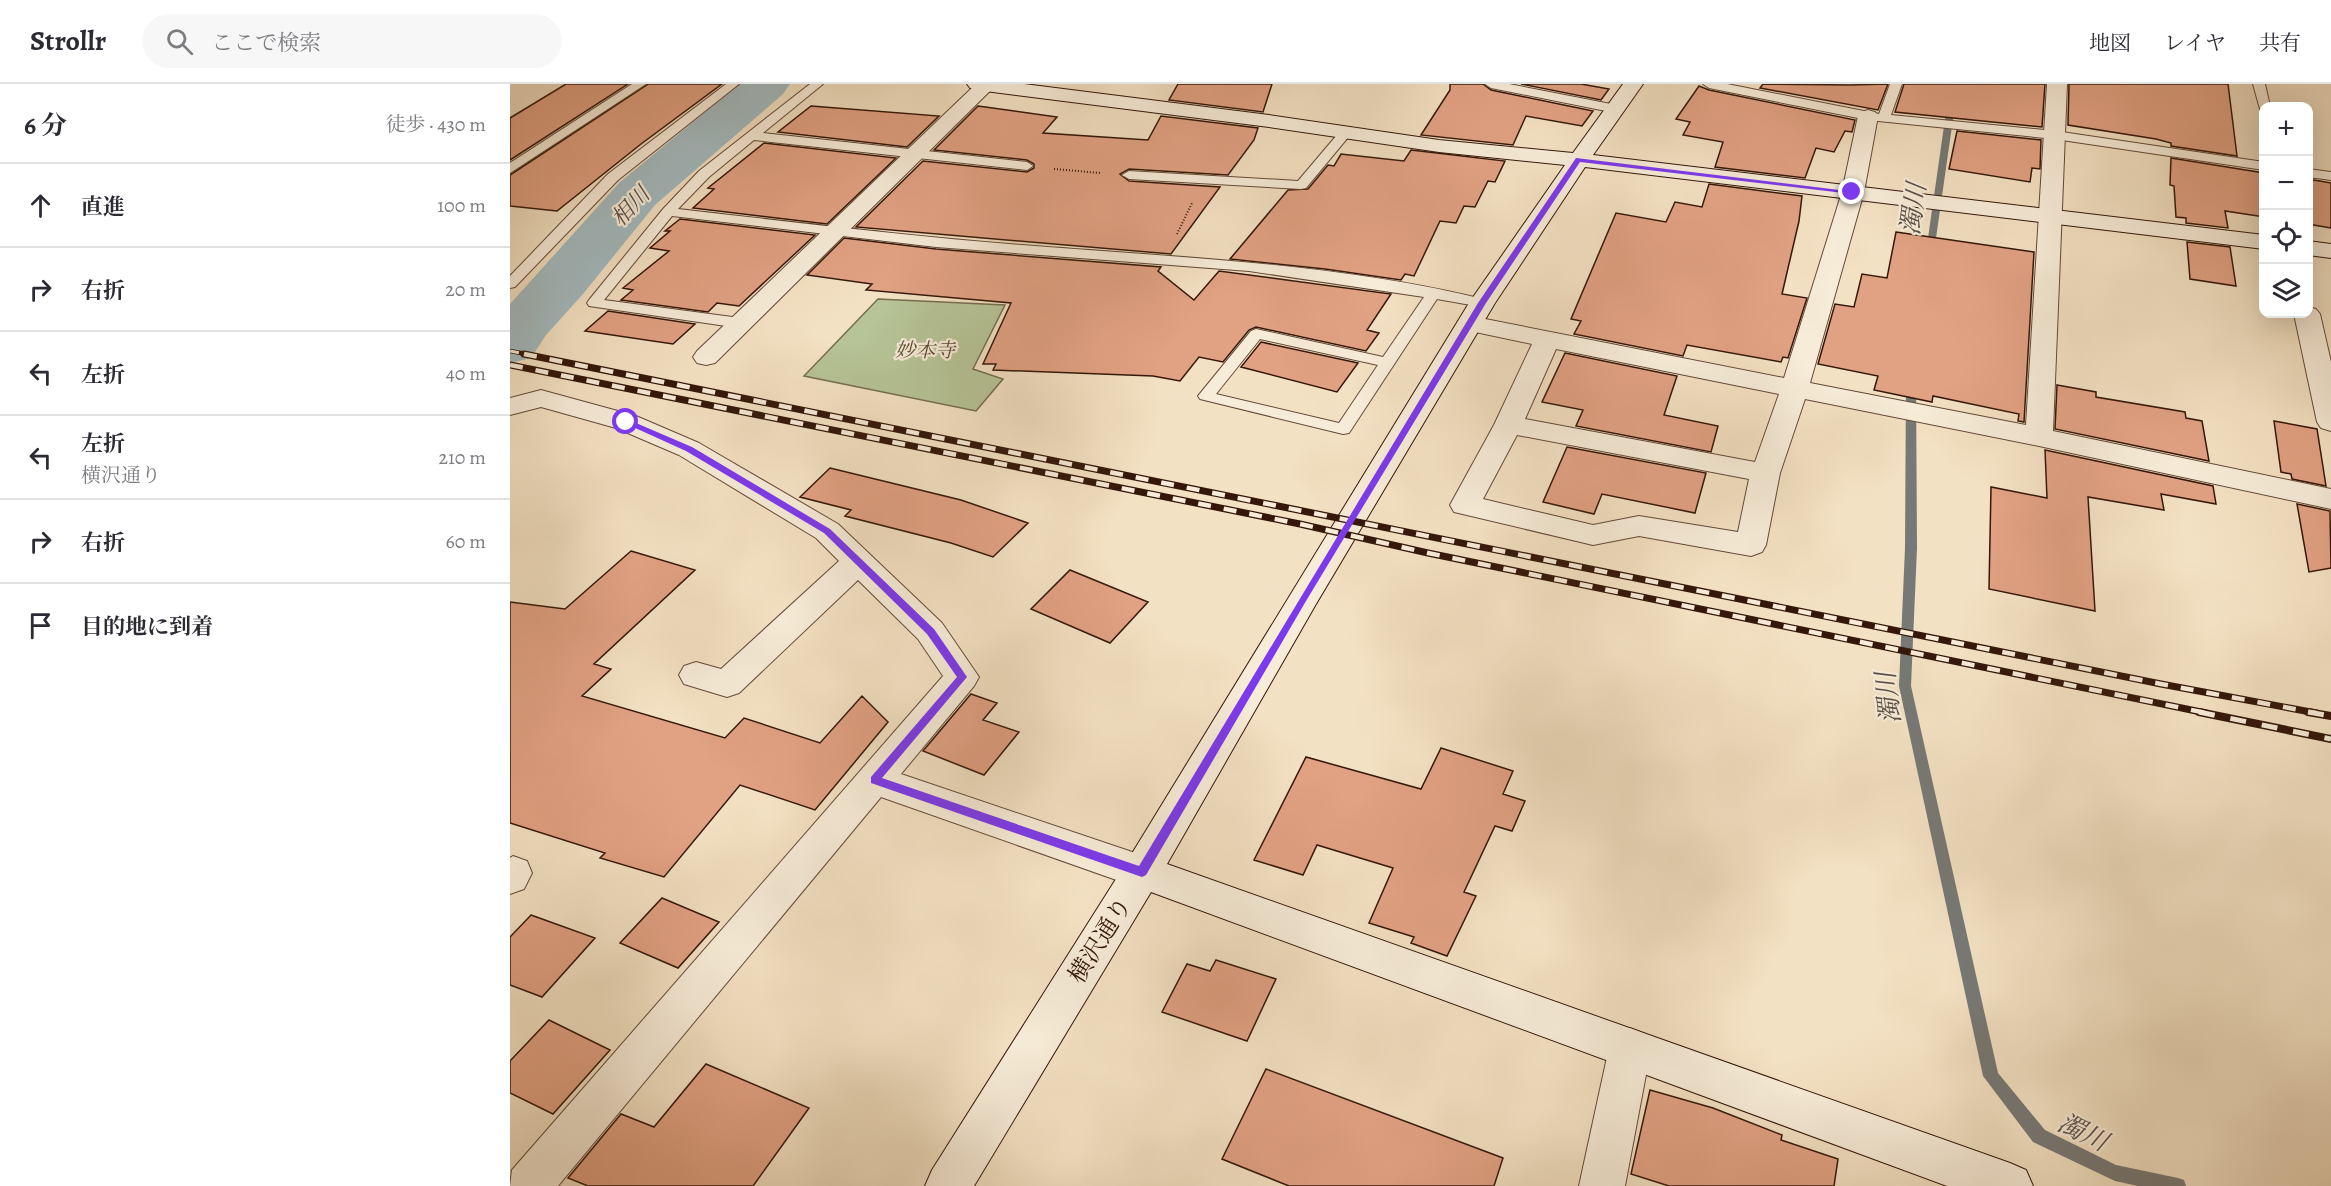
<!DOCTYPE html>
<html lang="ja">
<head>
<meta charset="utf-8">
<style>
  :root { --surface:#fff; --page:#f7f7f7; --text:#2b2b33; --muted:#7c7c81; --line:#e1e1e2 }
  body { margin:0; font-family:Alegreya,"Noto Serif JP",serif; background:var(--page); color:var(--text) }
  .controls { position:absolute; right:18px; top:18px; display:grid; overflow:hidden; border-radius:12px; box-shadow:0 6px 24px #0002 }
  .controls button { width:54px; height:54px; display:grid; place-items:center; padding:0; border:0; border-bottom:2px solid var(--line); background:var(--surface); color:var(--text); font:30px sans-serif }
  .stop { position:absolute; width:18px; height:18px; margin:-14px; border:4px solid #7c3aed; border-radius:50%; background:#fff }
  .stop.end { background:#7c3aed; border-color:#fff; box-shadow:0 2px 6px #0008 }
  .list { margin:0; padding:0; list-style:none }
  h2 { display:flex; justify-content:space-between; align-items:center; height:78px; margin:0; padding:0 24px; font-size:26px }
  h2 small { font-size:20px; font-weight:400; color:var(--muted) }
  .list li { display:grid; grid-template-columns:39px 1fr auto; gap:18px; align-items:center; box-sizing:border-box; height:84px; padding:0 24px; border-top:2px solid var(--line) }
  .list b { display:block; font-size:22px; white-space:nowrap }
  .list p { margin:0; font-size:20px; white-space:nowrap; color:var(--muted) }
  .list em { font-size:20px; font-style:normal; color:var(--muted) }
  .icon { flex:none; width:33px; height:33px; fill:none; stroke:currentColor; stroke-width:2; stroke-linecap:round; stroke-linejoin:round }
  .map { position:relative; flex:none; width:1821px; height:1102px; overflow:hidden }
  header { display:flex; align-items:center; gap:36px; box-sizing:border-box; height:84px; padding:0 30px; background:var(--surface); border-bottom:2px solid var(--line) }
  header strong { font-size:28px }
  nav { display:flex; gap:33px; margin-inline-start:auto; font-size:21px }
  .search { width:420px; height:54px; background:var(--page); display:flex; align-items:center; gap:15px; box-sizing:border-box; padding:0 21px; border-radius:33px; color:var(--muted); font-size:22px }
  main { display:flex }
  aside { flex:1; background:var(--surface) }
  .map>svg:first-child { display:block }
  .green { fill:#b6c497; stroke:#756e50; stroke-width:1.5 }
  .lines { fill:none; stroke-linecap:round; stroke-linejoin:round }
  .stream { fill:#777976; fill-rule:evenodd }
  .river { fill:#a3babf; fill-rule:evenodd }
  .building { fill:#e1a183; stroke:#341709; stroke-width:1.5 }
  .lane-casing { stroke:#644a38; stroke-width:2 }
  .street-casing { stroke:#644a38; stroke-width:2 }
  .secondary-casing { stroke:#341709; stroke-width:2 }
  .path { stroke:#341709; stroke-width:2; stroke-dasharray:1 2; stroke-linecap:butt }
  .lane { fill:#f7ecd8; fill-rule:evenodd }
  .street { fill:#f7ecd8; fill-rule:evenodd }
  .secondary { fill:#f7ecd8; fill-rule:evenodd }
  .rail-far2-casing { stroke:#341709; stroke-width:4.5 }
  .rail-far1-casing { stroke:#341709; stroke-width:7 }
  .rail-casing { stroke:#341709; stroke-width:8 }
  .rail-far2 { stroke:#f7ecd8; stroke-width:3; stroke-dasharray:9; stroke-linecap:butt }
  .rail-far1 { stroke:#f7ecd8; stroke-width:4.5; stroke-dasharray:13; stroke-linecap:butt }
  .rail { stroke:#f7ecd8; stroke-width:5; stroke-dasharray:16; stroke-linecap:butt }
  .route { fill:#7c3aed }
  .labels { text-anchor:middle; stroke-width:4.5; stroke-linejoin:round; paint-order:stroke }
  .far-park-label { font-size:20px; font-style:italic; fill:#5b4b34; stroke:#f7ecd8 }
  .far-water-label { font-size:22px; font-style:italic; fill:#5b5049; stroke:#f7ecd8 }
  .street-label { font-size:24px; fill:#341709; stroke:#f7ecd8 }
  .water-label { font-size:26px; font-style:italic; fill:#5b5049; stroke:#f7ecd8 }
</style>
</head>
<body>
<header>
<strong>Strollr</strong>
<div class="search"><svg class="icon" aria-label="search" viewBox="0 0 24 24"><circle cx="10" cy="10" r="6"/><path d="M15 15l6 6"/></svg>ここで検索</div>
<nav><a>地図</a><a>レイヤ</a><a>共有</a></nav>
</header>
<main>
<aside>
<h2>6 分<small>徒歩 · 430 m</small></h2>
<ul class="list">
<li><svg class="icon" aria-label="ahead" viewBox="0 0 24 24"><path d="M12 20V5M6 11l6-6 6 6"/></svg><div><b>直進</b></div><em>100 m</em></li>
<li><svg class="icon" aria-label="right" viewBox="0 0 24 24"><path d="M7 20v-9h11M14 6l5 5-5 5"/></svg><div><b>右折</b></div><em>20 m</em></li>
<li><svg class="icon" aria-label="left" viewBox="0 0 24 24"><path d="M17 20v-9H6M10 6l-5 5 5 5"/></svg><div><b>左折</b></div><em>40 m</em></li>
<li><svg class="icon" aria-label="left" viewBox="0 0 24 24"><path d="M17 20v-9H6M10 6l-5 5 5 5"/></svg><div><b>左折</b><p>横沢通り</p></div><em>210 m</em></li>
<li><svg class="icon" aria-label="right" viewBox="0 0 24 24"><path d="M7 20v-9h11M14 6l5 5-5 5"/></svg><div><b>右折</b></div><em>60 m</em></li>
<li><svg class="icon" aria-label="arrive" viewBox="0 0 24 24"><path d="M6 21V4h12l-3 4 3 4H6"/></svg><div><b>目的地に到着</b></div></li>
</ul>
</aside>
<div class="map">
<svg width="1821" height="1102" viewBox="0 0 1821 1102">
  <rect width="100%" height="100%" fill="#f3e1c3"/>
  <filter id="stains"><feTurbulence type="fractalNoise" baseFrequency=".00333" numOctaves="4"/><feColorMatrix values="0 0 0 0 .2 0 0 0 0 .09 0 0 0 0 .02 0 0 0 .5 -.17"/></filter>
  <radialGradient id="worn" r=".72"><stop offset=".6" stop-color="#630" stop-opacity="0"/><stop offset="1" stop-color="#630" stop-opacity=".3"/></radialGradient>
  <path class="green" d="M 368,215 L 495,221 L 463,285 L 493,295 L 466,327 L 294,292 Z"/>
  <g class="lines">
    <path class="stream" d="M 1440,0 L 1448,0 L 1424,168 L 1420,171 L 1416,168 Z
      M 1401,295 L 1406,298 L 1407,464 L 1401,602 L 1488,989 L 1535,1046 L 1606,1081 L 1668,1094 L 1674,1096 L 1676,1102 L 1628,1102 L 1605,1097 L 1523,1058 L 1473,992 L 1389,602 L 1395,464 L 1396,298 Z"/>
    <path class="river" d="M 229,0 L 280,0 L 273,10 L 145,121 L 73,210 L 36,251 L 21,274 L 0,279 L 0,220 L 109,99 Z"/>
  </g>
  <path class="building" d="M 56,0 L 118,0 L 0,76 L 0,34 Z
    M 138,0 L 212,0 L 131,60 L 47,127 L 0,122 L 0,91 Z
    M 668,0 L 762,0 L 753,28 L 659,16 Z
    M 940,0 L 973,0 L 981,6 L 1083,27 L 1072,42 L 1016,32 L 1003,61 L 911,51 L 940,6 Z
    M 1011,0 L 1071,0 L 1099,5 L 1091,16 Z
    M 1253,0 L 1340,1 L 1378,0 L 1368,26 L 1250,4 Z
    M 1394,0 L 1535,0 L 1532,43 L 1385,28 Z
    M 1559,0 L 1718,0 L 1727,72 L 1661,62 L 1661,59 L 1646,55 L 1558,41 Z
    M 1189,2 L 1199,6 L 1345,36 L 1342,48 L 1335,47 L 1324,68 L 1306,64 L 1295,94 L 1205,83 L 1213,58 L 1173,51 L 1180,38 L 1166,35 Z
    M 301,22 L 429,32 L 397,63 L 268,48 Z
    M 468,22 L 547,33 L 533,49 L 638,56 L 651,32 L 748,44 L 744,56 L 718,91 L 619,85 L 610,90 L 619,97 L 710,103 L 661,170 L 346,143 L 413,77 L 517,88 L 524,84 L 524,80 L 517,76 L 424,66 Z
    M 1447,47 L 1531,56 L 1530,85 L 1522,84 L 1520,98 L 1439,85 Z
    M 254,59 L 386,74 L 317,140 L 183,124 L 204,105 L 198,104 Z
    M 901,66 L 995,77 L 985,98 L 978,97 L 965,123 L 954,122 L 946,139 L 930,137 L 904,192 L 895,190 L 891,196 L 815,185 L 720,175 L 778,106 L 798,105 L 818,81 L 824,82 L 831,70 L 894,77 Z
    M 1661,74 L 1754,89 L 1754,133 L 1715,127 L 1718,144 L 1676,139 L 1676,134 L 1666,133 L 1664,102 L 1660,101 Z
    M 1798,95 L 1821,99 L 1821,144 L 1798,140 Z
    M 1199,100 L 1292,112 L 1289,137 L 1272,210 L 1297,214 L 1278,274 L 1273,273 L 1271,278 L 1177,261 L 1173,272 L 1064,250 L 1071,237 L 1061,235 L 1106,129 L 1156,138 L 1165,118 L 1192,123 Z
    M 170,135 L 305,151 L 229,222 L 207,219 L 198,228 L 111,216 L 123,206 L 113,204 L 159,167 L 140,164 L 160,147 L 155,147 Z
    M 1386,148 L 1524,168 L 1514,338 L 1508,337 L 1509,330 L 1423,312 L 1422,318 L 1364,306 L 1368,292 L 1308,280 L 1325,220 L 1344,223 L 1352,190 L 1377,194 Z
    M 334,154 L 426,165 L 651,183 L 648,187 L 684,216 L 709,187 L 881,210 L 857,246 L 869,249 L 856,267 L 746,243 L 739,246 L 713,278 L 689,273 L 670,297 L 643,292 L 483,286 L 486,280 L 473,280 L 501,219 L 356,206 L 362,200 L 297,191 Z
    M 1677,158 L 1720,163 L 1726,202 L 1680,195 Z
    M 98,227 L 185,240 L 163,260 L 75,247 Z
    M 751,258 L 848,279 L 827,308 L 731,283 Z
    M 1055,269 L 1167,292 L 1154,331 L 1208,342 L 1201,368 L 1066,342 L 1073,326 L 1032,318 Z
    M 1547,301 L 1586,308 L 1586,313 L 1675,328 L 1676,334 L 1692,337 L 1699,377 L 1545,345 Z
    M 1764,337 L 1807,345 L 1816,402 L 1782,395 L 1781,390 L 1771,388 Z
    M 1057,363 L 1196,389 L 1185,429 L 1092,410 L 1084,430 L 1033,418 Z
    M 1535,366 L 1703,402 L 1706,420 L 1651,410 L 1654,426 L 1578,413 L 1585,527 L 1479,505 L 1481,403 L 1537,414 Z
    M 320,384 L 451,416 L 518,439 L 483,473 L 441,459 L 335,432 L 341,426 L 290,413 Z
    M 1787,420 L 1820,427 L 1821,484 L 1799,488 Z
    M 121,467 L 185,486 L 84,580 L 101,585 L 72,612 L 215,654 L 234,634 L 310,659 L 352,612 L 378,638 L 305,726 L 230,701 L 154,793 L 90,774 L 95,769 L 0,739 L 0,518 L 55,525 Z
    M 560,486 L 638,518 L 600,559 L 521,525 Z
    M 461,610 L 487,619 L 473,636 L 509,648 L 474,691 L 413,667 Z
    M 931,664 L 1003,687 L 993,710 L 1015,717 L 1002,747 L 985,742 L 954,808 L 966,812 L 937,872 L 901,859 L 904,853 L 859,839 L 883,784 L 807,761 L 793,791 L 744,776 L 796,673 L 911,705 Z
    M 152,814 L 209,838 L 168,884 L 110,859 Z
    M 21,831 L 85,854 L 32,913 L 0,901 L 0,853 Z
    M 706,876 L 766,895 L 737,957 L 652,928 L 677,880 L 700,887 Z
    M 39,936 L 100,966 L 43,1030 L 0,1009 L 0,977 Z
    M 196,980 L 299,1024 L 243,1102 L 78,1102 L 58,1094 L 111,1030 L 144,1043 Z
    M 756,985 L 993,1074 L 984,1102 L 779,1102 L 712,1075 Z
    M 1140,1006 L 1203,1024 L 1272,1051 L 1271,1056 L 1328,1075 L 1324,1102 L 1159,1102 L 1121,1090 Z"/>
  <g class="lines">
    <defs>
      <path id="lane" d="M 122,0 L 136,0 L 0,89 L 0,79 Z
        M 216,0 L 229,0 L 108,96 L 5,203 L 0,204 L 0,192 L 98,90 Z
        M 300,0 L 313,0 L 253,49 L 517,78 L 523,82 L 517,86 L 244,56 L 199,93 L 168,125 C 291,139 414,154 538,163 C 682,174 837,181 977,216 L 979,219 L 972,223 L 927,215 L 839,349 L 833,350 L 690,315 L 688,312 L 741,247 L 746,245 L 873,273 L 914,213 L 739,187 L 426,163 L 162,132 L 94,216 L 230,234 L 238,239 L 235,242 L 230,244 L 79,222 L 77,219 L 79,216 L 153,125 L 189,87 ZM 750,255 L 868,281 L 829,339 L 706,310 Z
        M 975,0 L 999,0 L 1106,21 L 1112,25 L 1106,29 L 981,4 Z
        M 1193,0 L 1217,0 L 1369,30 L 1380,0 L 1392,0 L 1381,31 L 1545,47 L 1754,78 L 1754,86 L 1545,55 L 1358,36 L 1199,4 Z
        M 1743,0 L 1755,0 L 1760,22 L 1750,25 Z
        M 836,44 L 842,48 L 840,51 L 796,104 L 791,105 L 619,95 L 612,91 L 619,87 L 788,97 L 832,45 Z
        M 1798,85 L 1821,88 L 1821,96 L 1798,93 Z"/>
      <path id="street" d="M 466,0 L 487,0 L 205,279 L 196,281 L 187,279 L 183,273 L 187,267 Z
        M 1537,0 L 1557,0 L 1543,347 L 1821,405 L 1821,425 L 1529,362 L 1295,315 L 1270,389 L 1256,461 L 1252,468 L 1241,472 L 1129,452 L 1083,461 L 944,428 L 940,421 L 984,341 L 1022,260 L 951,245 L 947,240 L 951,235 L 960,232 L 1274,294 L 1332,108 L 1348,32 L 1351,28 L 1358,26 L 1365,28 L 1368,32 L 1354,108 L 1300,299 L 1516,341 ZM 1046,265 L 1269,310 L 1245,378 L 1015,335 ZM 1007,351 L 1239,395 L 1228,448 L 1129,432 L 1083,441 L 973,415 Z
        M 1798,223 L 1806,225 L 1810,230 L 1821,278 L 1821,347 L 1811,344 L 1807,338 L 1784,230 L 1798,230 Z
        M 31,306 L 126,332 L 189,359 L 328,440 L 432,539 L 469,593 L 464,602 L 391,690 L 646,776 L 651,788 L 646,800 L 632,805 L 371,713 L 48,1102 L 0,1102 L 2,1086 L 433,592 L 408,555 L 348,496 L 229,609 L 217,613 L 174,600 L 169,591 L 174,582 L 186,578 L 211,585 L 329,477 L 306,454 L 169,371 L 106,344 L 31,323 L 0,331 L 0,314 Z
        M 3,772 L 17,777 L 22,789 L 14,805 L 0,810 L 0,774 Z
        M 1120,944 L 1135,950 L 1141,964 L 1115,1102 L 1069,1102 L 1099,964 L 1105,950 Z"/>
      <path id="secondary" d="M 457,0 L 514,0 L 759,31 L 929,56 L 1063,69 L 1113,0 L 1133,0 L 1083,71 L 1754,151 L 1754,165 L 1075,83 L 985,219 L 806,520 L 657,780 L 1500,1079 L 1516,1086 L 1523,1102 L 1437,1102 L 641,808 L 464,1102 L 415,1102 L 422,1086 L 618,776 L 959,219 L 1055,81 L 929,68 L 759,43 L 467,6 L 460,4 Z
        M 1798,157 L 1821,160 L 1821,174 L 1798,171 Z"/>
    </defs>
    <use href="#lane" class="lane-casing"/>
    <use href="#street" class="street-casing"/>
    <use href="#secondary" class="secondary-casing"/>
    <path class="path" d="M 544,85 L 591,89
      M 667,150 L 682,119"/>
    <use href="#lane" class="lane"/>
    <use href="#street" class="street"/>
    <use href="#secondary" class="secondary"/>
    <defs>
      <path id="rail-far2" d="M 0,267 L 21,271"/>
      <path id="rail-far1" d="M 14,270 L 1651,600 L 1806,629
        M 0,281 L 790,440 L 918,469 L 1696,629"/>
      <path id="rail" d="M 1689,628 L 1821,655
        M 1798,628 L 1821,632"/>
    </defs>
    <use href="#rail-far2" class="rail-far2-casing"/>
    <use href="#rail-far1" class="rail-far1-casing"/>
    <use href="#rail" class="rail-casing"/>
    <use href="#rail-far2" class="rail-far2"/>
    <use href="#rail-far1" class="rail-far1"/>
    <use href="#rail" class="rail"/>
  </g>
  <path class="route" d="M 1066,74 L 1346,108 L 1342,110 L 1070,78 L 976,219 L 796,517 L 636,791 L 632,793 L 361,699 L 361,693 L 447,593 L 417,550 L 314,449 L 176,367 L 112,338 L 119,336 L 182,363 L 320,445 L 424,545 L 457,593 L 372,694 L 629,782 L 968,219 Z"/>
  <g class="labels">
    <g class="far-park-label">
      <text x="415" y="273">妙本寺</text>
    </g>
    <g class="far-water-label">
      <text transform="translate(120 122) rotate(-47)" y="8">相川</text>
    </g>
    <g class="street-label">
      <text transform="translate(590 856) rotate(-58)" y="8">横沢通り</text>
    </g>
    <g class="water-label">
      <text transform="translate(1403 125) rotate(-82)" y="9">濁川</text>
      <text transform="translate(1378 614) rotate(-97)" y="9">濁川</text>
      <text transform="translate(1573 1048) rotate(26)" y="9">濁川</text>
    </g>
  </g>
  <rect width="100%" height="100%" filter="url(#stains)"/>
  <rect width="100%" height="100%" fill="url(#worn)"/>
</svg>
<div class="controls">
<button>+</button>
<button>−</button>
<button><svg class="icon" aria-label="locate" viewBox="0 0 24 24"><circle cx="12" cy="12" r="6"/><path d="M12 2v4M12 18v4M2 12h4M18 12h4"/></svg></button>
<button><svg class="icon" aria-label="layers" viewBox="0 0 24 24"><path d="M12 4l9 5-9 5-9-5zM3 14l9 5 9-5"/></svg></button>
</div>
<div class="stop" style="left:116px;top:338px"></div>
<div class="stop end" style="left:1342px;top:108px"></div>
</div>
</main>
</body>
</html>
